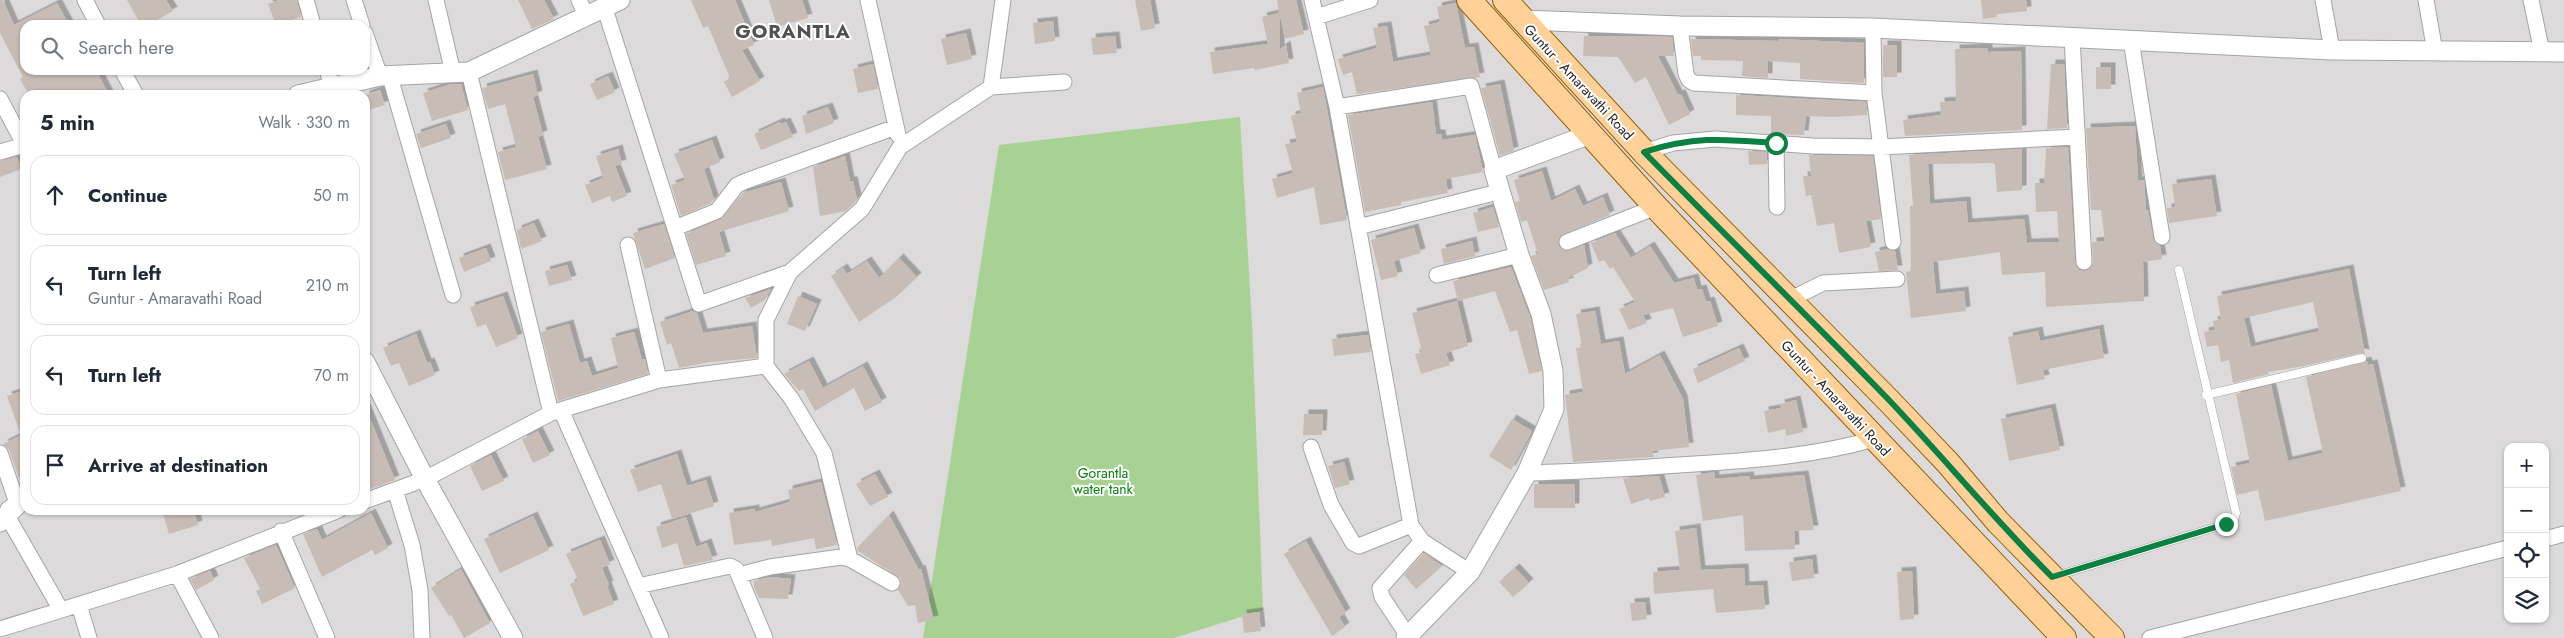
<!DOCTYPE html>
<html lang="en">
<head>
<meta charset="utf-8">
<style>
  :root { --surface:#fff; --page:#f2f2f3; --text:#1f2937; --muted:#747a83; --line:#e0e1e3 }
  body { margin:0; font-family:Jost,sans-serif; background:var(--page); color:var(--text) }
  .controls { position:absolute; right:15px; bottom:15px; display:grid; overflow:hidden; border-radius:10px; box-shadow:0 1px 4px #0004 }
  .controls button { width:45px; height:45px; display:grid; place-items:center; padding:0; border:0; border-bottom:1px solid var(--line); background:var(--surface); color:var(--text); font:25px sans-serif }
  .stop { position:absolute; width:15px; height:15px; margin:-11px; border:4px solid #0b8043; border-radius:50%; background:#fff }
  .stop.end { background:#0b8043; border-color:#fff; box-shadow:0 1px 5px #0008 }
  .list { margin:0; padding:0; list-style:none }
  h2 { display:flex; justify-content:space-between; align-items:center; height:65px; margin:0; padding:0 20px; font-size:21px }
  h2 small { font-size:16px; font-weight:400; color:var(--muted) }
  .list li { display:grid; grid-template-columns:32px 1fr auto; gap:15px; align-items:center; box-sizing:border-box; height:80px; margin:0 10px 10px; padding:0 10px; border:1px solid var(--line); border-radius:15px }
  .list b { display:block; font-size:19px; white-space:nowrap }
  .list p { margin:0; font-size:16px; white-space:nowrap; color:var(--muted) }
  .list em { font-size:16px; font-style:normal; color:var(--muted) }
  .icon { flex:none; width:28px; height:28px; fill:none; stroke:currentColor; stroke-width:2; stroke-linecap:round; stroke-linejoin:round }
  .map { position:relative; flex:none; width:2564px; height:638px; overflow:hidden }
  .search { position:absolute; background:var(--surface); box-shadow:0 1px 4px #0004; left:20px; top:20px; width:350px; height:55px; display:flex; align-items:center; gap:12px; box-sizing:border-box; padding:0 18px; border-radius:15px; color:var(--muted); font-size:19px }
  .panel { position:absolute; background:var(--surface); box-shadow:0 1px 4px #0004; left:20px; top:90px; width:350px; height:425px; border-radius:15px }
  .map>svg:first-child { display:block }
  .residential { fill:#dcdadb; fill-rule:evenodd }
  .forest { fill:#a8d294 }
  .building { fill:#c8bdb6; fill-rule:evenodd; filter:url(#shadow) }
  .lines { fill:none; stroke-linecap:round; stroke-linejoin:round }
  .service-casing { stroke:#a5a5a5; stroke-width:9 }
  .minor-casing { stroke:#a5a5a5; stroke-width:17 }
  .tertiary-casing { stroke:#a5a5a5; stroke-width:21 }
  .primary-casing { stroke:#976100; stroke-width:26 }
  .service { stroke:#fff; stroke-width:8 }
  .minor { stroke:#fff; stroke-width:15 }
  .tertiary { stroke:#fff; stroke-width:19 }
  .primary { stroke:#ffd098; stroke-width:24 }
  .route { stroke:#0b8043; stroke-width:6 }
  .labels { text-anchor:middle; stroke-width:4; stroke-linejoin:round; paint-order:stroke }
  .street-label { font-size:14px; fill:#1e1e1e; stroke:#fff }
  .park-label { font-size:14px; fill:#04840a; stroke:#fff }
  .district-label { font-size:19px; font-weight:bold; letter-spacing:1px; fill:#515151; stroke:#fff }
</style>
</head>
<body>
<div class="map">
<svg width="2564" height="638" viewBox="0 0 2564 638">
  <defs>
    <filter id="shadow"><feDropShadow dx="4.5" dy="-4.5" stdDeviation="0" flood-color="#0004"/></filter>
  </defs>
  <rect width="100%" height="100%" fill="#f0ebe3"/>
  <path class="residential" d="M 0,0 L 2564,0 L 2564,638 L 0,638 ZM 25,25 L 365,25 L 365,70 L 25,70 ZM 25,95 L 365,95 L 365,510 L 25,510 ZM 2508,447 L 2545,447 L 2545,619 L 2508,619 Z"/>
  <path class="forest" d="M 1240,117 L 1252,324 L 1263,610 L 1174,638 L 923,638 L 999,145 Z"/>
  <path class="building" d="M 0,0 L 3,0 L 14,25 L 57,3 L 69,25 L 25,25 L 25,70 L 96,70 L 109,95 L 29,95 L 20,79 L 23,77 L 0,33 Z
    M 127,0 L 166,0 L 173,11 L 148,25 L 141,25 Z
    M 279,0 L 297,0 L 301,17 L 276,25 L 268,4 Z
    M 518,0 L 544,0 L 554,19 L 532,29 Z
    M 691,0 L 735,0 L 754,45 L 742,50 L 760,81 L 732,97 L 724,82 L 730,78 L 708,26 L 703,28 Z
    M 769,0 L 802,0 L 808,18 L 777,27 Z
    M 1135,0 L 1150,0 L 1155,28 L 1141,31 Z
    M 1277,0 L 1296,0 L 1304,34 L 1285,39 L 1280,15 L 1280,49 L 1286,45 L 1289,63 L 1255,70 L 1254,68 L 1213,74 L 1210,52 L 1268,44 L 1262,17 L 1279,13 Z
    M 1981,0 L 2026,0 L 2027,11 L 1997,14 L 1997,17 L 1983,19 Z
    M 1456,3 L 1465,48 L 1474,47 L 1480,77 L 1357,94 L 1352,72 L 1343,75 L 1338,59 L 1377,48 L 1373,28 L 1387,26 L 1393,62 L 1431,55 L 1424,26 L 1440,22 L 1437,7 Z
    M 1053,21 L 1055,41 L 1035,44 L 1033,23 Z
    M 966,33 L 972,59 L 947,65 L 941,39 Z
    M 1115,36 L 1117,53 L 1093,55 L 1091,38 Z
    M 1584,36 L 1672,37 L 1674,56 L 1658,56 L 1678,95 L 1681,94 L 1690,114 L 1669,125 L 1646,77 L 1635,83 L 1618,57 L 1583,56 Z
    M 1691,39 L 1778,41 L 1778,39 L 1864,43 L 1864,83 L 1800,79 L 1800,63 L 1768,61 L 1768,78 L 1742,76 L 1743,61 L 1701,60 L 1701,56 L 1693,56 Z
    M 1883,45 L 1897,45 L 1897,77 L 1883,77 Z
    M 1988,48 L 1988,52 L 2021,51 L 2022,130 L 1905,136 L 1903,120 L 1941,115 L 1940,102 L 1956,101 L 1955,49 Z
    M 873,64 L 878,89 L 858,93 L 853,69 Z
    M 2051,64 L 2064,64 L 2067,128 L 2047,129 Z
    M 2096,67 L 2111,67 L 2111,89 L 2096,89 Z
    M 533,74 L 538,95 L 533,97 L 543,135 L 538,137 L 547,169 L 505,180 L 498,152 L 516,147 L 505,104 L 488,109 L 482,88 Z
    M 608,76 L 615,92 L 597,100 L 590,84 Z
    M 451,84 L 461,84 L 468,110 L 432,121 L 423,93 Z
    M 1500,84 L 1514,151 L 1500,156 L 1481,88 Z
    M 1323,87 L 1347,220 L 1320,225 L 1314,187 L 1277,198 L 1272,179 L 1293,173 L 1285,144 L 1297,142 L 1291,116 L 1301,113 L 1297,93 Z
    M 380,90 L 385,105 L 365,111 L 365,95 Z
    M 1736,95 L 1866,102 L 1867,115 L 1834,117 L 1806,116 L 1804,135 L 1771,134 L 1771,116 L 1736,115 Z
    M 1432,102 L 1436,134 L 1441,134 L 1442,140 L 1475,135 L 1483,172 L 1446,179 L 1448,193 L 1401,202 L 1401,205 L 1365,212 L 1348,115 Z
    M 828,107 L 834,123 L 806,134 L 802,116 Z
    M 780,122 L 781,124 L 786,122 L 793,137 L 761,150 L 754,134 Z
    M 446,124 L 451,138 L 421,148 L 416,134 Z
    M 2135,126 L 2138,181 L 2144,180 L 2146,210 L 2148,210 L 2153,238 L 2160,246 L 2162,259 L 2143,262 L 2144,301 L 2046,307 L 2045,272 L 2002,275 L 2000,252 L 1933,262 L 1936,294 L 1964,291 L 1966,311 L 1911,318 L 1906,272 L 1911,271 L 1910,206 L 1913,206 L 1909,155 L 2022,149 L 2022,190 L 1997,192 L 1995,165 L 1993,163 L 1928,164 L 1930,204 L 1966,201 L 1968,223 L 2024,219 L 2027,243 L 2059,242 L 2057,211 L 2036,212 L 2035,183 L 2044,183 L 2046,148 L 2068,147 L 2075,262 L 2079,270 L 2085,271 L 2093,266 L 2092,242 L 2105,241 L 2101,210 L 2091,210 L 2086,128 Z
    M 712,140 L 720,162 L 704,169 L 714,199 L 711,203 L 681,216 L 671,185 L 685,180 L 674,154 Z
    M 618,149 L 622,164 L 615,166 L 627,196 L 612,202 L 610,196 L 592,203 L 585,185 L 603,178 L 596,156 Z
    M 1748,151 L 1767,152 L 1767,164 L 1749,165 Z
    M 1809,155 L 1873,156 L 1881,219 L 1866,221 L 1871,247 L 1839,253 L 1834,223 L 1817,226 L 1811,195 L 1806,196 L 1803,176 L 1811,176 Z
    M 845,156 L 850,181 L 853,181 L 857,199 L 846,211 L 820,216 L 813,167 Z
    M 17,157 L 22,169 L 0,177 L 0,161 Z
    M 1542,171 L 1551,201 L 1575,189 L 1583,206 L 1603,197 L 1610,215 L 1560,236 L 1558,245 L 1565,251 L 1584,245 L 1588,268 L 1568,278 L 1569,282 L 1544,290 L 1531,256 L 1538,254 L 1527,220 L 1521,222 L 1515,202 L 1520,201 L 1514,180 Z
    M 2211,179 L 2217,216 L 2169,223 L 2167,208 L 2175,207 L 2172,184 Z
    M 781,182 L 789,211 L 719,232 L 726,256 L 696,265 L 686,234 L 721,219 L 743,193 Z
    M 1493,207 L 1499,227 L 1478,232 L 1473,213 Z
    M 534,223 L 542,241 L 521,249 L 517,230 Z
    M 664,224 L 675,258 L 645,269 L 633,233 Z
    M 1414,228 L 1421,253 L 1394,261 L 1398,276 L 1381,280 L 1371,240 Z
    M 1615,233 L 1631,258 L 1650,246 L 1674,283 L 1694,278 L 1697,290 L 1702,289 L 1706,302 L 1710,301 L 1718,326 L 1683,337 L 1673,308 L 1643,315 L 1647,323 L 1629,330 L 1619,309 L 1635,302 L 1613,267 L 1610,269 L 1604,260 L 1599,262 L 1591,243 Z
    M 1472,241 L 1475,256 L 1444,264 L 1441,249 Z
    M 486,248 L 491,261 L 464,272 L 459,258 Z
    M 1888,249 L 1895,251 L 1898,270 L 1879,271 L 1875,252 Z
    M 899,258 L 917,277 L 896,297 L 859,322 L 831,276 L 843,268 L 847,274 L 867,261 L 879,278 Z
    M 567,265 L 572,280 L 549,286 L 545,271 Z
    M 1511,267 L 1530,317 L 1542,371 L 1529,374 L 1517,330 L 1510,332 L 1495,291 L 1458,301 L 1453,281 Z
    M 2349,269 L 2365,354 L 2361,353 L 2304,366 L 2268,372 L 2269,374 L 2233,383 L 2229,360 L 2221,362 L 2218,345 L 2207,347 L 2204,332 L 2215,330 L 2213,321 L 2221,319 L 2217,296 ZM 2313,302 L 2319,331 L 2251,347 L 2244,318 Z
    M 771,289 L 765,300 L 751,308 L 745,298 Z
    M 503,296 L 518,338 L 496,347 L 486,324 L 477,327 L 470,307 Z
    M 798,296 L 817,304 L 805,331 L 787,324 Z
    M 1457,301 L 1468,346 L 1446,353 L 1450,365 L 1421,374 L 1415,354 L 1422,352 L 1412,313 Z
    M 693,311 L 697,313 L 703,333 L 752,326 L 757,358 L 711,362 L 679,368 L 671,343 L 667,345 L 660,322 Z
    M 1595,311 L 1601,344 L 1619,341 L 1625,374 L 1660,355 L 1683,399 L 1689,447 L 1652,451 L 1654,457 L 1573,462 L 1565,395 L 1583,392 L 1576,348 L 1582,347 L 1576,314 Z
    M 569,324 L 580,363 L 587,361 L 592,376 L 618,368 L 611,338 L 634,332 L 642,360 L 645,359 L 648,374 L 558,401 L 541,332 Z
    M 2099,329 L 2104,358 L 2043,370 L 2045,379 L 2017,385 L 2008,337 L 2038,331 L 2040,341 Z
    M 416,334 L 427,363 L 430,362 L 435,375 L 409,386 L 399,363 L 391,366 L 383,348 Z
    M 1368,335 L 1371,352 L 1334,356 L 1332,339 Z
    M 1739,348 L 1745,361 L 1698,383 L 1693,369 Z
    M 809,361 L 823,388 L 863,366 L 882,402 L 865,411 L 854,388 L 815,411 L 803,389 L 799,391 L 784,374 Z
    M 2367,361 L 2368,365 L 2373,364 L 2401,491 L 2265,521 L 2258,490 L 2237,495 L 2231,467 L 2250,463 L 2236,394 L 2271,385 L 2288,461 L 2323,453 L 2306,377 Z
    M 25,390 L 25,486 L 22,486 L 9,450 L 3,444 L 21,435 L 7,396 Z
    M 1796,400 L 1803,432 L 1786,436 L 1785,429 L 1768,433 L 1764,411 L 1781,408 L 1780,404 Z
    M 365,406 L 395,480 L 365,491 Z
    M 2051,408 L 2060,450 L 2009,461 L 2001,419 Z
    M 1304,414 L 1323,414 L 1322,435 L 1303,435 Z
    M 1512,419 L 1532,431 L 1511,470 L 1489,456 Z
    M 538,431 L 550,455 L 533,463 L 522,439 Z
    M 677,454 L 687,486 L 706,480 L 714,506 L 672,519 L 661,484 L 638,492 L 630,470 Z
    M 491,455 L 504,481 L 482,491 L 470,466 Z
    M 1344,462 L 1350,484 L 1335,488 L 1328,466 Z
    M 1714,472 L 1715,479 L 1749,476 L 1750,480 L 1804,475 L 1814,530 L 1794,531 L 1795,549 L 1745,551 L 1743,515 L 1703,521 L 1696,475 Z
    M 875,474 L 888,497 L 870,506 L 856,484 Z
    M 1659,476 L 1665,497 L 1650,501 L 1649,498 L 1631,504 L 1623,478 Z
    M 821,482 L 837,545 L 816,549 L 814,538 L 772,546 L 771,540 L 734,545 L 729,513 L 755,509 L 755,512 L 790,502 L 788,490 Z
    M 1534,484 L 1575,484 L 1575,508 L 1534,508 Z
    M 162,510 L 194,510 L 198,525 L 169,534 Z
    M 371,513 L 388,548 L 375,555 L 372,550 L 322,577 L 303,534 L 317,529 L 322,540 Z
    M 889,515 L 919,570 L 921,569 L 934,620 L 918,623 L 915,605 L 908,606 L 898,590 L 901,583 L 900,578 L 858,551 L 857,548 Z
    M 533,516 L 549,550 L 500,573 L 484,539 Z
    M 686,517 L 696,547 L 707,543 L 713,560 L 684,566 L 677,543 L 662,548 L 656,527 Z
    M 1696,528 L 1701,570 L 1744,568 L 1745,586 L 1763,585 L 1765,609 L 1716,613 L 1713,589 L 1654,594 L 1653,572 L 1680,570 L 1675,531 Z
    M 600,540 L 610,564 L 602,568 L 609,585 L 607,586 L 614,604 L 583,616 L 570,584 L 578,580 L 566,554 Z
    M 1306,541 L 1346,613 L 1339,617 L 1345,627 L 1332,636 L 1284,554 Z
    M 276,545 L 295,588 L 262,604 L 256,591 L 260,589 L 244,558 Z
    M 1424,553 L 1442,566 L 1416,589 L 1404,575 Z
    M 1812,559 L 1814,578 L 1792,581 L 1789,562 Z
    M 1515,568 L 1529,583 L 1513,597 L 1499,582 Z
    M 461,569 L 490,623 L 464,638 L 451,615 L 449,616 L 431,588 Z
    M 210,571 L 214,580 L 196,590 L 190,579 Z
    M 1912,571 L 1914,619 L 1900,620 L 1897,572 Z
    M 769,577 L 791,579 L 788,599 L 759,598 L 754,587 L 754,581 Z
    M 1645,602 L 1647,619 L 1632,621 L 1630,603 Z
    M 1259,612 L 1261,631 L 1244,633 L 1242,614 Z"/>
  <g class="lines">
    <defs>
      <path id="service" d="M 2206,395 L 2362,358
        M 2056,576 L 2226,524 L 2234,520 L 2236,513 L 2179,270"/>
      <path id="minor" d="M 85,0 L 98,25
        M 306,0 L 313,25
        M 354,0 L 362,25
        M 436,0 L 453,73
        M 579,0 L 587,17
        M 868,0 L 898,135
        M 1312,0 L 1337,107 L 1411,525 L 1422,541 L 1470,572
        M 2323,0 L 2332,50
        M 2426,0 L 2435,52
        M 2531,0 L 2542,52
        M 605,9 L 699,304 L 790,272
        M 1316,17 L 1370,0
        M 1680,26 L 1686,74 L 1689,80 L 1694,83 L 1874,93
        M 1873,28 L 1874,93 L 1893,242
        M 365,33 L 380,76
        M 2072,38 L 2084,262
        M 2131,40 L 2162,237
        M 122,70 L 136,95
        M 327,70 L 332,86
        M 469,72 L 551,413
        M 390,77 L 453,295
        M 991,87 L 1064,82
        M 0,99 L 25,146
        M 1337,107 L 1471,86 L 1494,170
        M 1776,143 L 1777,207
        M 0,152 L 24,145
        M 1644,152 L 1673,143 L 1715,139 L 1813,146 L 1881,147 L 2077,137
        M 1358,227 L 1498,192
        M 675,228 L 717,211 L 737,185 L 746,181 L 896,127
        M 1567,242 L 1656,207
        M 628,245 L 659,380
        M 1437,275 L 1519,255
        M 1791,299 L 1823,283 L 1897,279
        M 766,366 L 791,398 L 824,453 L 850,559
        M 561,410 L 661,638
        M 1311,447 L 1331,505 L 1353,543 L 1359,546 L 1411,525
        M 0,453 L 17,503 L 8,509
        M 1527,473 C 1583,472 1638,468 1694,464 C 1755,460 1815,456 1874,439
        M 395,490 L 412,545 L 420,590 L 422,638
        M 365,501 L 425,479 L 551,413 L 659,380 L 766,366 L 766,320 L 790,272 L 862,209 L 900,147 L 991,87 L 1003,0
        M 6,514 L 61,610
        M 281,531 L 327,638
        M 2545,539 L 2564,534
        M 177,574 L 211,638
        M 739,575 L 770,567 L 841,557 L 850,559 L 892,583
        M 638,586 L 730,566 L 736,569 L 765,638
        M 79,605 L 89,638
        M 0,629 L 177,574 L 339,510
        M 1408,636 L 1382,597 L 1380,588 L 1422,541
        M 2150,638 L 2508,548"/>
      <path id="tertiary" d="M 1522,20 L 1680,26 L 1873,28 L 2332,50 L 2564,52
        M 298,95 L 380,76 L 469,72 L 620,0
        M 365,362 L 425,479 L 513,638
        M 0,522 L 25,497
        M 1406,638 L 1470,572 L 1527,473 L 1554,409 L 1553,371 L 1541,314 L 1519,255 L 1494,170 L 1588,135"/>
      <path id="primary" d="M 1469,0 L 1656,207 L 2064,638
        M 1505,0 L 1644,152 L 1889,401 L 1948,463 L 1998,522 L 2112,638"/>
    </defs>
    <use href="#service" class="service-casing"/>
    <use href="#minor" class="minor-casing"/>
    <use href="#tertiary" class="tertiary-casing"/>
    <use href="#primary" class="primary-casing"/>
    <use href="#service" class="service"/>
    <use href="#minor" class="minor"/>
    <use href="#tertiary" class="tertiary"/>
    <use href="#primary" class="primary"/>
  </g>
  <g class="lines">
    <path class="route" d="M 1776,143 C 1723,139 1695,136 1644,152 C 1725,235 1808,316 1888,399 C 1944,458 1995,520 2052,577 L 2226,524"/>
  </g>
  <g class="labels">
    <g class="street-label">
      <text transform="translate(1579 82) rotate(47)" y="5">Guntur - Amaravathi Road</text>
      <text transform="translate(1836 398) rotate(47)" y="5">Guntur - Amaravathi Road</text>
    </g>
    <g class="park-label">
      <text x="1103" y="478">Gorantla<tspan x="1103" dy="16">water tank</tspan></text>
    </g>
    <g class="district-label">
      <text x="793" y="38">GORANTLA</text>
    </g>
  </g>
</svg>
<div class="controls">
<button>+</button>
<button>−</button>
<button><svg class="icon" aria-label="locate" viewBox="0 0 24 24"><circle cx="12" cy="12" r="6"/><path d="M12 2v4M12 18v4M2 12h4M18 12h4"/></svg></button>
<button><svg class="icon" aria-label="layers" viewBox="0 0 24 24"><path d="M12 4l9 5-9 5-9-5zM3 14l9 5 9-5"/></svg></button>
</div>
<div class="stop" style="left:1776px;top:143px"></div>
<div class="stop end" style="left:2226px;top:524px"></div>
<div class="search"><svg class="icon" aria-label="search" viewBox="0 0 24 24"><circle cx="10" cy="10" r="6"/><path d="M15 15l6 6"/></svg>Search here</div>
<section class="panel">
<h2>5 min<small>Walk · 330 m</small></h2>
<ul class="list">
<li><svg class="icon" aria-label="ahead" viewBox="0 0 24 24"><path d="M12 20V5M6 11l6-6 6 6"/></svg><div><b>Continue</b></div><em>50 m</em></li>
<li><svg class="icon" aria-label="left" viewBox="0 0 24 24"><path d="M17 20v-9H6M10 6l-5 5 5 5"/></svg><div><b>Turn left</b><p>Guntur - Amaravathi Road</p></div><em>210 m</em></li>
<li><svg class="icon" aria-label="left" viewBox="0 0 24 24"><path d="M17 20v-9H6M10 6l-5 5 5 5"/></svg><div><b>Turn left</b></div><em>70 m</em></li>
<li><svg class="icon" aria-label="arrive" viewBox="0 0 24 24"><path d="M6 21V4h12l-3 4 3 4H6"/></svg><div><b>Arrive at destination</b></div></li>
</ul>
</section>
</div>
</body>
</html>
